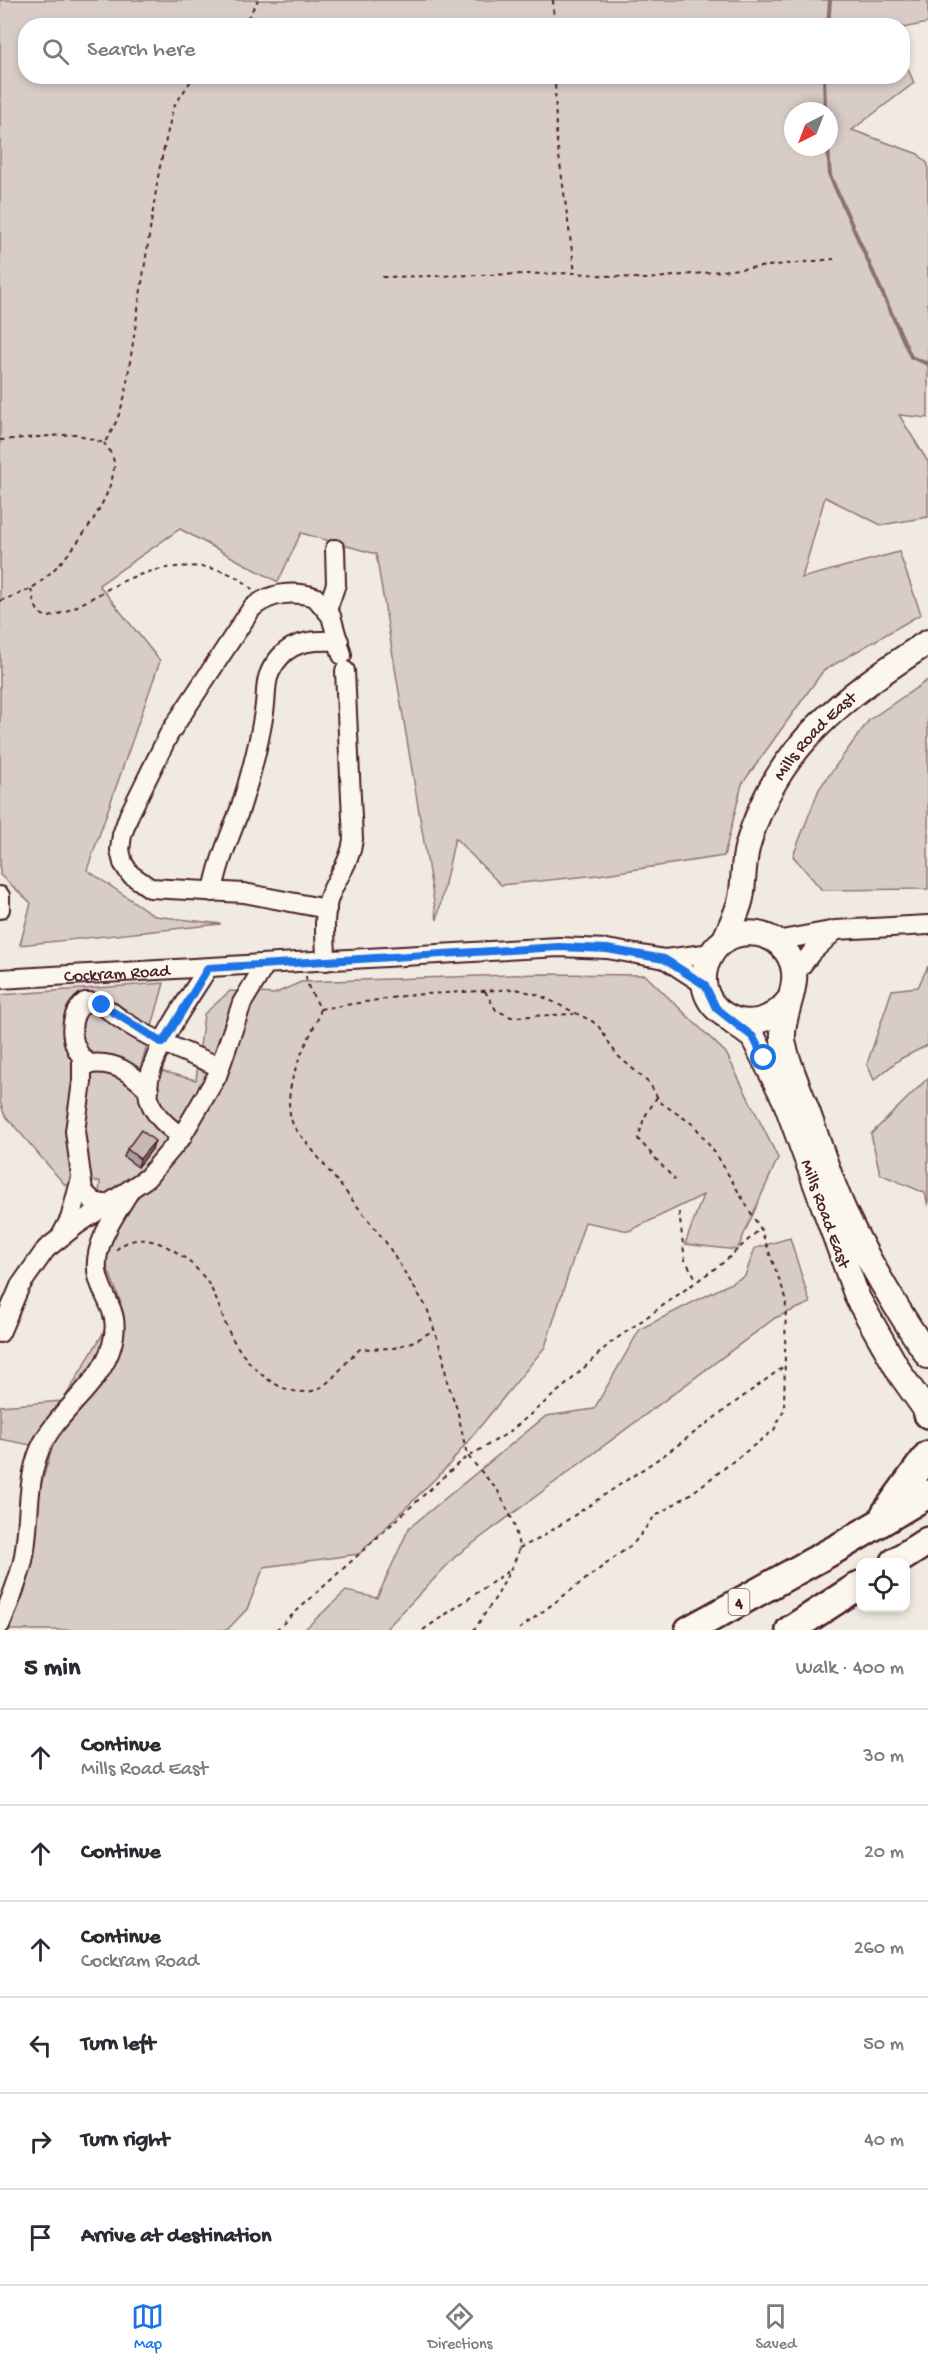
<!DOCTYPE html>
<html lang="en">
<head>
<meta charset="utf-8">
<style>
  :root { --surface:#fff; --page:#f7f7f7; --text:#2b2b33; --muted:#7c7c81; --line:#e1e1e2; --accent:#1a73e8 }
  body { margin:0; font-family:"Gochi Hand",sans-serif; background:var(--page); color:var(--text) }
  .controls { position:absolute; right:18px; bottom:18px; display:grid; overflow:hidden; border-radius:12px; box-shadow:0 3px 9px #0003 }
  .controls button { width:54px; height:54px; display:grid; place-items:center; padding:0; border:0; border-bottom:2px solid var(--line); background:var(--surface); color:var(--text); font:30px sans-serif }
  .compass { position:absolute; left:784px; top:102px; width:54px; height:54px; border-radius:50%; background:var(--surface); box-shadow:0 3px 9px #0003; rotate:222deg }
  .stop { position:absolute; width:18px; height:18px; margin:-14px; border:4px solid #1a73e8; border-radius:50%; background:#fff }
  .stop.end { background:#1a73e8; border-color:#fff; box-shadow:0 2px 6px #0008 }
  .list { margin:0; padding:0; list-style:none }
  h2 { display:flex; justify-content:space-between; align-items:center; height:78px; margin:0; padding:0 24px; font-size:26px }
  h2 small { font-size:20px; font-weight:400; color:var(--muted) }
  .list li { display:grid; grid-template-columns:39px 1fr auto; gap:18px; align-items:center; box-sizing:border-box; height:96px; padding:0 24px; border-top:2px solid var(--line) }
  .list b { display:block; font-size:22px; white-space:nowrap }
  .list p { margin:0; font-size:20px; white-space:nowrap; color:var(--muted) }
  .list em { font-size:20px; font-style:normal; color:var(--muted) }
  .icon { flex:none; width:33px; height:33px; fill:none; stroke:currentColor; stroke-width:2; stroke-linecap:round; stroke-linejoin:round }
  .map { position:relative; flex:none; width:928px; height:1630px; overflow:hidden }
  .search { position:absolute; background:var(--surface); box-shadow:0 3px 9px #0003; left:18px; right:18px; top:18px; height:66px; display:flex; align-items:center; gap:15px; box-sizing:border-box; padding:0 21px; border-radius:24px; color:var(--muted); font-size:22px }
  .sheet { height:654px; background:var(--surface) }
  nav { display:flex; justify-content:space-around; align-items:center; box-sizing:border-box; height:84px; border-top:2px solid var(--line); background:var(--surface); font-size:16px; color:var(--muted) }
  nav a { display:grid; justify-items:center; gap:3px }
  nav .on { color:var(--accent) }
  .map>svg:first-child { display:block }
  .green { fill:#d8ccc6; stroke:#917678; stroke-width:1.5; fill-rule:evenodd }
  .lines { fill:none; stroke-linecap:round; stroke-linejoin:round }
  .stream { stroke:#8c6f72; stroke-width:4 }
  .minor-casing { stroke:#4a1f2b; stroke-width:22 }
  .major-casing { stroke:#4a1f2b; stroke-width:28 }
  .highway-casing { stroke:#4a1f2b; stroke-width:32 }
  .path { stroke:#4a1f2b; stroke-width:2; stroke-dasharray:4.5 4.5; stroke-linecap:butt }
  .minor { stroke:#fbf7ec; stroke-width:18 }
  .major { stroke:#fbf7ec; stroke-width:24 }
  .highway { stroke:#fbf7ec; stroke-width:27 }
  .wall { fill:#ac9e9a; stroke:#4a1f2b; stroke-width:1.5 }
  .shaded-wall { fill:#8c817d; stroke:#4a1f2b; stroke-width:1.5 }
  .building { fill:#c8b8b3; stroke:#4a1f2b; stroke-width:1.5 }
  .route { stroke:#1a73e8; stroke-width:8 }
  .labels { text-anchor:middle; stroke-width:4.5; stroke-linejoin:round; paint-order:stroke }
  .shield { fill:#fbf7ec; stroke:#7f6065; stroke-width:1.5 }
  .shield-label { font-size:16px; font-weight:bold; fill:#4a1f2b }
  .street-label { font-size:18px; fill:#4a1f2b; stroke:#fbf7ec }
</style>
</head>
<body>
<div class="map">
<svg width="928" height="1630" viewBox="0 0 928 1630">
  <rect width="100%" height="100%" fill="#f0eae0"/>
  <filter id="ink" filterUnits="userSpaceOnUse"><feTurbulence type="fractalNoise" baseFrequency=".0167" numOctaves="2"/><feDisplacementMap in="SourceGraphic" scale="12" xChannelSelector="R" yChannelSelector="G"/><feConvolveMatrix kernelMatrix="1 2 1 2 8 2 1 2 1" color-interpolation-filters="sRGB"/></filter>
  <g filter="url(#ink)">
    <path class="green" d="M 0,0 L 928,0 L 928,23 L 903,28 L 902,26 L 26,26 L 26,76 L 902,76 L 903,57 L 914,83 L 852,130 L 918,154 L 928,164 L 928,418 L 899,415 L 928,462 L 928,517 L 881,525 L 825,497 L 802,578 L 899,552 L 921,614 L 823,671 L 742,784 L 724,856 L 598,875 L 501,885 L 455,838 L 437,920 L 376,554 L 301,533 L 278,582 L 180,529 L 99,585 L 160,661 L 87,870 L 155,916 L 221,924 L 20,945 L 31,903 L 0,875 ZM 793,111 L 829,111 L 829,147 L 793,147 Z
      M 928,680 L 928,889 L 822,890 L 793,856 L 819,789 L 869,720 Z
      M 928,966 L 928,1045 L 900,1059 L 874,1080 L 867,1064 L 892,990 L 918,987 Z
      M 540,974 L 645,975 L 726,1053 L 778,1158 L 737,1250 L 685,1244 L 703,1195 L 629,1231 L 585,1222 L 545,1347 L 447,1467 L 359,1554 L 264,1567 L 247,1609 L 227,1630 L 0,1630 L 3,1607 L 52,1449 L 0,1439 L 0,1406 L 63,1401 L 121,1303 L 96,1238 L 100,1181 L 65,1185 L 4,1114 L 0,1101 L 0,995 L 164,983 L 141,1066 L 196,1080 L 204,1014 L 230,991 L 274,994 L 301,982 Z
      M 928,1078 L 928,1206 L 925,1193 L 880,1174 L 871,1134 Z
      M 790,1238 L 810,1303 L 775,1318 L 456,1556 L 385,1630 L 304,1630 L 346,1591 L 377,1598 L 409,1528 L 546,1416 L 594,1409 L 640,1329 L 745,1276 L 755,1248 Z"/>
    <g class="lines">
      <path class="stream" d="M 828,26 L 830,0
        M 824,76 L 825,111
        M 828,147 L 830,176 L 911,357 L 928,364"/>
      <defs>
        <g id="minor">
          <path d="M 327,610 L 336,584 L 335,549"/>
          <path d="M 213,892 C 218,862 230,837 240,809 C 250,778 259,744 264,712 C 268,688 262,678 280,657 C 294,640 318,640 339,641"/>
          <path d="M 0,896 L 0,909"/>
          <path d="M 327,909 L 244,893 L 150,888 L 130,874 L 123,863 L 120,850 L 122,835 L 129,815 L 169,734 L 252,608 C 270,593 293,590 315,597 L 331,616 L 342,655"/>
          <path d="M 776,941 L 836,930 L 928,925"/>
          <path d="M 665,959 L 705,985"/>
          <path d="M 326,961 C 326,940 322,915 330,895 C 338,875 351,861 353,839 L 345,671"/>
          <path d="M 795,974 L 812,952 L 836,930"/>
          <path id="s1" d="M 0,979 L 559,947 L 607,949 L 665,959 L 712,953"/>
          <path d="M 82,1058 L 82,1082 L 75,1131 L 83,1191 L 94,1202 L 108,1205"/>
          <path d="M 149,1090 C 131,1073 116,1061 90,1064 C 70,1052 65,1017 85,1002 C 101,1001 109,1011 122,1020 C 153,1041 186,1052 220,1067"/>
          <path d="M 182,1137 C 168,1127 153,1115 149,1098 C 141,1063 190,997 208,968"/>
          <path d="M 61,1236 L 70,1219 L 81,1178"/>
          <path d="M 0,1333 L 20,1286 L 46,1249 L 78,1224 L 147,1178 L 180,1139 L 217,1076 L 242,1003 L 265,965"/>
          <path d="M 0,1625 C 9,1604 18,1582 23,1561 C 31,1523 25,1486 40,1449 C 57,1410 100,1387 112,1345 C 121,1311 105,1304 98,1276 C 91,1247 115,1215 129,1192"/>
        </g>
        <g id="major">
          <path id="s2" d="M 724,941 C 730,927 738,912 741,898 C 744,882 743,864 747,848 C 774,747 845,696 928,642"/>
          <path d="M 789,1000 C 750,1051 680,1003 712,953 C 728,927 768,927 786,951 C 807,980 781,1008 783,1039 C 784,1055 800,1091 806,1108 C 819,1143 830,1181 846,1215 C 869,1263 898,1311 928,1356"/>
          <path id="s3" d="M 730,1020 L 753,1037 L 785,1100 L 858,1299 L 901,1375 L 928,1413"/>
        </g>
        <path id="highway" d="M 928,1412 L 928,1414
          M 885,1514 L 928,1455
          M 895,1562 L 928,1541
          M 689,1630 L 841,1546 L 928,1494
          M 790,1630 L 860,1585"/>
      </defs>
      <use href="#minor" class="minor-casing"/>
      <use href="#major" class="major-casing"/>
      <use href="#highway" class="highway-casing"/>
      <path class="path" d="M 553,0 L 554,26
        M 243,26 L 258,0
        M 555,76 L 556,134 L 575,273
        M 382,277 L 575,273 L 646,279 L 834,259
        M 0,440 L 76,434 L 104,443 C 115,428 120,413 125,395 L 159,171 L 173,108 L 190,82 L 197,76
        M 31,589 C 34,601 35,615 49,617 C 79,609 105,588 133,577 C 171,563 222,559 252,589
        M 0,601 C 10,597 21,594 30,589 C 61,571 115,500 114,464 C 114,456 108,449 104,443
        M 306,976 C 307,993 320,1000 320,1014 C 305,1047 278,1091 294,1127 L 385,1241 L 427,1308 L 443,1356 L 447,1381 L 457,1409 L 467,1455 L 498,1491 L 513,1521 L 519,1546 L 518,1554 L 498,1594 L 474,1630
        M 485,991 L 496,1010 L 511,1017 L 574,1014
        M 320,1009 L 410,995 L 516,989 L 539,995 L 592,1021 L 599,1027 L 617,1055 L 650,1084 L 660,1102 L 694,1125 L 718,1157 L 761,1230 L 786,1298 L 784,1410 L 774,1430 L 692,1493 L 654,1517 L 634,1543 L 518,1630
        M 657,1097 L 644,1118 L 638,1139 L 675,1180
        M 679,1212 L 685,1260 L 697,1280
        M 116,1250 C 144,1222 191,1257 208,1283 C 218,1299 222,1318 230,1334 C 245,1363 277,1398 312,1391 C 330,1387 345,1361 360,1349 L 394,1348 L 417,1340 L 435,1329
        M 519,1548 L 539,1539 L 667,1453 L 783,1367
        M 276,1630 L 461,1461 L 508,1433 L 568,1383 L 609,1344 L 724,1262 L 760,1229
        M 423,1630 L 513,1568"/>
      <use href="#minor" class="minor"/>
      <use href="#major" class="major"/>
      <use href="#highway" class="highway"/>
    </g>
    <path class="wall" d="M 127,1149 L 152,1149 L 138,1167 L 124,1157 Z"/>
    <path class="shaded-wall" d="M 155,1141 L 152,1149 L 138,1167 L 140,1159 Z"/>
    <path class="building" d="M 141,1130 L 155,1141 L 140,1159 L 127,1149 Z"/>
  </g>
  <g class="lines" filter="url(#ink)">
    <path class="route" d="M 102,1005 L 163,1043 L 208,968 L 559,947 L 607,949 L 664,959 L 705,985 L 716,1008 L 753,1037 L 764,1058"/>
  </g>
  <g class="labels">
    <rect class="shield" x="728.5" y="1589" width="21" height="26" rx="4.5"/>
    <g class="shield-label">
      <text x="739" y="1608">4</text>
    </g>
    <g class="street-label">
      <text dy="6" stroke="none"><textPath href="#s2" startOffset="230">Mills Road East</textPath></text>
      <text dy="6" stroke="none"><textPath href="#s1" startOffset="117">Cockram Road</textPath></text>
      <text dy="6" stroke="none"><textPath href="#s3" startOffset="220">Mills Road East</textPath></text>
    </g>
  </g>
</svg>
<div class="controls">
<button><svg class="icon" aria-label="locate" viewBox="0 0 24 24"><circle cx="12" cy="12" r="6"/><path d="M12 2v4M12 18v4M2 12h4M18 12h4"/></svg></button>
</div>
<svg class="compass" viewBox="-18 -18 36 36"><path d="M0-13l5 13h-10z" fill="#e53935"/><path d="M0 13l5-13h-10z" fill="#7c7c81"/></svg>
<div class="stop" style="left:764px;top:1058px"></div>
<div class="stop end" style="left:102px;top:1005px"></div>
<div class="search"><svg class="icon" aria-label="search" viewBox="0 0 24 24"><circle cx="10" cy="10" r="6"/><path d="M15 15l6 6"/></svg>Search here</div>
</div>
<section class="sheet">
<h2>5 min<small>Walk · 400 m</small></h2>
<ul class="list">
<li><svg class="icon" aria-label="ahead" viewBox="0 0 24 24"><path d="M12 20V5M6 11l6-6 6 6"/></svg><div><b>Continue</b><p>Mills Road East</p></div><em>30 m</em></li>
<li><svg class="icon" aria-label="ahead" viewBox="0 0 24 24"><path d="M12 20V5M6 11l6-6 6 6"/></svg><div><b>Continue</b></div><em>20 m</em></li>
<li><svg class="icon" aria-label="ahead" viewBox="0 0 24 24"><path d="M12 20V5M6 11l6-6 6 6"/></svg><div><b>Continue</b><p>Cockram Road</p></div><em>260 m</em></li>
<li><svg class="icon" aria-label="left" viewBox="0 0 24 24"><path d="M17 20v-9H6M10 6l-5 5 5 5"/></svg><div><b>Turn left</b></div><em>50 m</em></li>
<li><svg class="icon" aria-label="right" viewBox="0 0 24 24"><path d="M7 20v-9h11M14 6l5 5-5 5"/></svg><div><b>Turn right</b></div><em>40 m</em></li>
<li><svg class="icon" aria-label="arrive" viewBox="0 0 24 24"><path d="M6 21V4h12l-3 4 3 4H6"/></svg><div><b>Arrive at destination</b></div></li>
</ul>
</section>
<nav>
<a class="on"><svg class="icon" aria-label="map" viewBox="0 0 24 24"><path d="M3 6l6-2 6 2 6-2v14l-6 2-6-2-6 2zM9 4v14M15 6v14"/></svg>Map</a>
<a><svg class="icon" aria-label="directions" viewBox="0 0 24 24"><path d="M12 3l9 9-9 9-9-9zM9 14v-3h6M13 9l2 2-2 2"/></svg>Directions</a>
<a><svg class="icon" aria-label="saved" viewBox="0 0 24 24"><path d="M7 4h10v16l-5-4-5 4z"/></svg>Saved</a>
</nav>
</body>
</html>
